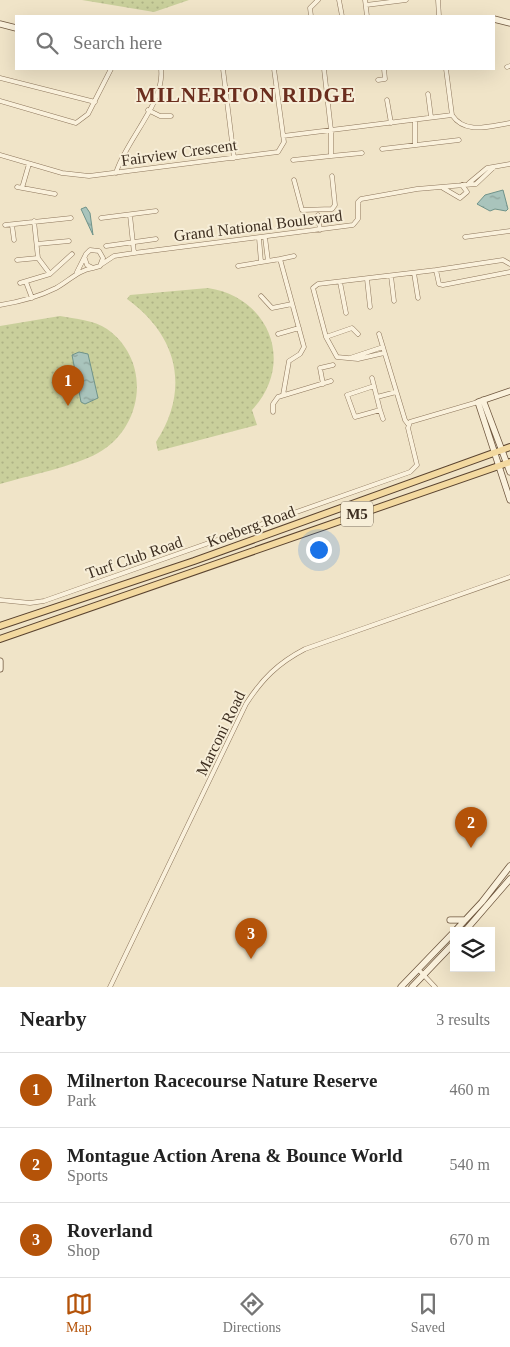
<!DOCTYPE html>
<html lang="en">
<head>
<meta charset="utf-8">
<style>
  :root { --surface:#fff; --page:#f2f2f2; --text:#222; --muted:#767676; --line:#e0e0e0; --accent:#b45309 }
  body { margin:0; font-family:Georgia,serif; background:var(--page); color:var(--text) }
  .controls { position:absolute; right:15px; bottom:15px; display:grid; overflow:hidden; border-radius:0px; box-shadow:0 5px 20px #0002 }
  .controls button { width:45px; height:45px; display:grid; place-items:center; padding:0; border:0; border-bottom:1px solid var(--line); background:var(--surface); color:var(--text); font:25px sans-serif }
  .you { position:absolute; left:318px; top:549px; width:18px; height:18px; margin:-12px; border:4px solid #fff; border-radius:50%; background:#1a73e8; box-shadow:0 0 0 8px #1a73e833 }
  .badge { display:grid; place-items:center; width:32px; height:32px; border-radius:50%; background:var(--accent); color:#fff; font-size:16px; font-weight:700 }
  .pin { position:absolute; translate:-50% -41px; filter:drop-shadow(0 1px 2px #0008) }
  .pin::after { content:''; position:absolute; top:26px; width:18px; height:15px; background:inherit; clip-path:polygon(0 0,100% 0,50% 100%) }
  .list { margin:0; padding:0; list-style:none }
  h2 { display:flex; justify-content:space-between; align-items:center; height:65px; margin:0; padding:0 20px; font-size:21px }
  h2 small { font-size:16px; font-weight:400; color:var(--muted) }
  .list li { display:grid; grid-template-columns:32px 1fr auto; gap:15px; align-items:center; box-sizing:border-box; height:75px; padding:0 20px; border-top:1px solid var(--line) }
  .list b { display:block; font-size:19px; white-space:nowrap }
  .list p { margin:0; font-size:16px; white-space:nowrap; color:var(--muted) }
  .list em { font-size:16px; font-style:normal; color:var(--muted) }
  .icon { flex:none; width:28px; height:28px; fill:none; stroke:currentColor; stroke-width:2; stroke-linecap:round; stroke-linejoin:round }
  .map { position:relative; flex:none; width:510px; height:987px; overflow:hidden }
  .search { position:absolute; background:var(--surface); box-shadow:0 5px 20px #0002; left:15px; right:15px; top:15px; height:55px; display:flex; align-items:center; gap:12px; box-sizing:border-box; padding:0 18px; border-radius:0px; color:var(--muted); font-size:19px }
  .sheet { height:290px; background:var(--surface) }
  nav { display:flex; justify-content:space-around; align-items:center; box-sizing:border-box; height:70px; border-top:1px solid var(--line); background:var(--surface); font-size:14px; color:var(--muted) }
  nav a { display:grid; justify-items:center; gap:2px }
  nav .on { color:var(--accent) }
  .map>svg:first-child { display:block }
  .park { fill:url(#park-dots) }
  .water { fill:url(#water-ripples); stroke:#6f938a }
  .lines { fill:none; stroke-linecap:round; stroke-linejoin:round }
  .street-casing { stroke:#8d765c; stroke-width:5 }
  .secondary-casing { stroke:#6f573f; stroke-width:7 }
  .primary-casing { stroke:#5b4430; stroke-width:8 }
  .street { stroke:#faf1dc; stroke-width:4 }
  .secondary { stroke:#faf1dc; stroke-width:5.5 }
  .primary { stroke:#f3d9a0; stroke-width:6 }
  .labels { text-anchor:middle; stroke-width:4; stroke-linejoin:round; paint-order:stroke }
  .shield { fill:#f7eed8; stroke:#756857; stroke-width:1 }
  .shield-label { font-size:15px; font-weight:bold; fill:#3d2e20 }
  .street-label { font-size:16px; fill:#3d2e20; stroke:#f7eed8 }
  .district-label { font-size:21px; font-weight:bold; letter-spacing:1px; fill:#6b2e1e; stroke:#f7eed8 }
</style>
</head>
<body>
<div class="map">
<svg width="510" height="987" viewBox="0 0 510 987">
  <defs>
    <pattern id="park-dots" width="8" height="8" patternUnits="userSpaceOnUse" patternTransform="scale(1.25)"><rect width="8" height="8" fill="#c9cf9b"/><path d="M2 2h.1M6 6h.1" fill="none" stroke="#aeb285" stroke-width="1.8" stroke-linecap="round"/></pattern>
    <pattern id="water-ripples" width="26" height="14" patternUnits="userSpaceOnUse" patternTransform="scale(1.25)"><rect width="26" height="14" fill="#a9c4bc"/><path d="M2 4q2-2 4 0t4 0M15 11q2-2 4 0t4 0" fill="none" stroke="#8ba098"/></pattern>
  </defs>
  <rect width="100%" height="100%" fill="#f0e4c8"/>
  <path class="park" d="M 82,0 L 189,0 L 154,12 Z
    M 208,288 C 269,297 296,363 252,410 L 257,425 L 158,451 L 156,442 C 191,388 177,335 127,299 L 130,295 Z
    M 60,316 C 75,319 94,320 107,329 C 152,361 144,427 98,453 C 75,466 27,476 0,484 L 0,326 Z"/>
  <path class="water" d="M 503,190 L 508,209 L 506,211 L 495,209 L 490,211 L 477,204 L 485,195 Z
    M 86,207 L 90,213 L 93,235 L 81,209 Z
    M 79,352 L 88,354 L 98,398 L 85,404 L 81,402 L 72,355 Z"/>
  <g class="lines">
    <defs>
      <path id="street" d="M 339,0 L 342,16
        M 365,0 L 367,16
        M 438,0 L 439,16
        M 366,5 L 406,0
        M 311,16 L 310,8 L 318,0
        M 507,67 L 510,66
        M 223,69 L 234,158
        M 324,69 L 331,130 L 331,156 L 362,153
        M 446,69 L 452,115 C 465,135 490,126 510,123
        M 0,78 L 95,102
        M 378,80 L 385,79 L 384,69
        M 428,94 L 431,117
        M 387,100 L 391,123
        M 0,101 L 76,123 L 88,114 L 111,69
        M 148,110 L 160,116 L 171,116
        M 415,120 L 415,145
        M 283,136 L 452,115
        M 382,149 L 459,140
        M 0,155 L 62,173 L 89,176 L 278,152 L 284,142 L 274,69
        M 293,160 L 331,156
        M 116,173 C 125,141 165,103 161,69
        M 294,180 L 302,210 L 332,209 L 335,205 L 332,176
        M 469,183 L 487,168 L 510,164
        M 17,187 L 55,194
        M 22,188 L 29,164
        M 443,188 L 460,198 L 467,192 L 462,185
        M 130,215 L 134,253
        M 318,215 L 320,230
        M 101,218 L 156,211
        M 34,221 L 38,258 L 50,274
        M 5,225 L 71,218
        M 12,225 L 14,240
        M 265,237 L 268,261
        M 465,237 L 510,231
        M 259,238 L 261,262
        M 37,244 L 69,241
        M 106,246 L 156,239
        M 280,259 L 294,256
        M 17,260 L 38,258
        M 102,264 L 114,256 L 134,253 L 353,225 L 358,219 L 358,202 L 361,199 L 417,189 L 476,184 L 494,167
        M 510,264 L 503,260 L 436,270 L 439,284 L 443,285 L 510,272
        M 238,266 L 280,259 L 304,347 L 300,354 L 289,361 L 283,395
        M 77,272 L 86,254 L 90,250 L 99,251 L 103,258 L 100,266 L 93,268 L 87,265 L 85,259
        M 414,273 L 418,298
        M 391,276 L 394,301
        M 367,279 L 370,307
        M 26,282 L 32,298
        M 340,282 L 346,313
        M 20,283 L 50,274 L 72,254
        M 261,296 L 272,308 L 292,304
        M 0,305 C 19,302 38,297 56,288 C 69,281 78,270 93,268
        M 278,334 L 299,328
        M 379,334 L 405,420 L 408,424
        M 326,337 L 352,328 L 358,334
        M 384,353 L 358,359 L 337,357 L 326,337 L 313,288 L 318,284 L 436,270
        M 350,358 L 383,347
        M 372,378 L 374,386
        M 323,384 L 320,368 L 333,365
        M 374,386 L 380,410 L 355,417 L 347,395 Z
        M 377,397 L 396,392
        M 380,410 L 383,419
        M 273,412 L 273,404 L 278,397 L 331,381
        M 0,600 L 30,603 L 44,601 L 410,472 L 417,465 L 408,428 L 410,422 L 478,402
        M 418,969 L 435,987
        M 110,987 L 246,704 C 262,679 278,663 305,649 L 510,577"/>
      <path id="secondary" d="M 494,19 L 510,23
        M 0,24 L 16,28
        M 510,391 L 478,402 L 510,500
        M 483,400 L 510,472
        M 0,661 L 0,669
        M 450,920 L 465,920
        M 455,931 L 482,902 L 510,866
        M 465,931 L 510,879
        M 401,987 L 454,932
        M 412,987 L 454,943"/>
      <path id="primary" d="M 0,626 L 194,561 L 510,447
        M 0,639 L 510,462"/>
    </defs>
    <use href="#street" class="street-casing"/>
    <use href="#secondary" class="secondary-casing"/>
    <use href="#primary" class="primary-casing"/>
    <use href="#street" class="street"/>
    <use href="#secondary" class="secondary"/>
    <use href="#primary" class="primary"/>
  </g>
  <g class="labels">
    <rect class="shield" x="341" y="501.5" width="32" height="25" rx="4"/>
    <g class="shield-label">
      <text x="357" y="519">M5</text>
    </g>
    <g class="street-label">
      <text transform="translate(179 152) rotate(-8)" y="6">Fairview Crescent</text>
      <text transform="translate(258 225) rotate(-7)" y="6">Grand National Boulevard</text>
      <text transform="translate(251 526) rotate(-20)" y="6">Koeberg Road</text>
      <text transform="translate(134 557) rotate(-19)" y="6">Turf Club Road</text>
      <text transform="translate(220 733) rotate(-64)" y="6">Marconi Road</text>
    </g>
    <g class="district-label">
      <text x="246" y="102">MILNERTON RIDGE</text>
    </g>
  </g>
</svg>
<div class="controls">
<button><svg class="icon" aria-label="layers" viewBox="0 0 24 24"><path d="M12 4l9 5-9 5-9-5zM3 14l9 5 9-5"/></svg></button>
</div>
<div class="you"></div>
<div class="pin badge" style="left:68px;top:406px">1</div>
<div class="pin badge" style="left:471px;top:848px">2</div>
<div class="pin badge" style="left:251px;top:959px">3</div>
<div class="search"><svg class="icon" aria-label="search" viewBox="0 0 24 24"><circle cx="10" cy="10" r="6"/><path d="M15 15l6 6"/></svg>Search here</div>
</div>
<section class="sheet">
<h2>Nearby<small>3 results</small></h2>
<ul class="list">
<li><span class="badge">1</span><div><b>Milnerton Racecourse Nature Reserve</b><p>Park</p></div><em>460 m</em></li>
<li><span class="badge">2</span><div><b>Montague Action Arena &amp; Bounce World</b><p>Sports</p></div><em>540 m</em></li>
<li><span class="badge">3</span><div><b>Roverland</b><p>Shop</p></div><em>670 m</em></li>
</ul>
</section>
<nav>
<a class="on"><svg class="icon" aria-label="map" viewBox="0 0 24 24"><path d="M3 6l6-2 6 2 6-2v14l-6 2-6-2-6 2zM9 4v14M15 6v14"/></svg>Map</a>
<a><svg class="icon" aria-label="directions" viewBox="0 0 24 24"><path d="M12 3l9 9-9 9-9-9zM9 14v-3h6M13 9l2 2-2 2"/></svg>Directions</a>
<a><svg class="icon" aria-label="saved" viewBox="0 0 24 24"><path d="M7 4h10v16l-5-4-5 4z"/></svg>Saved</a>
</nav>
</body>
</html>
